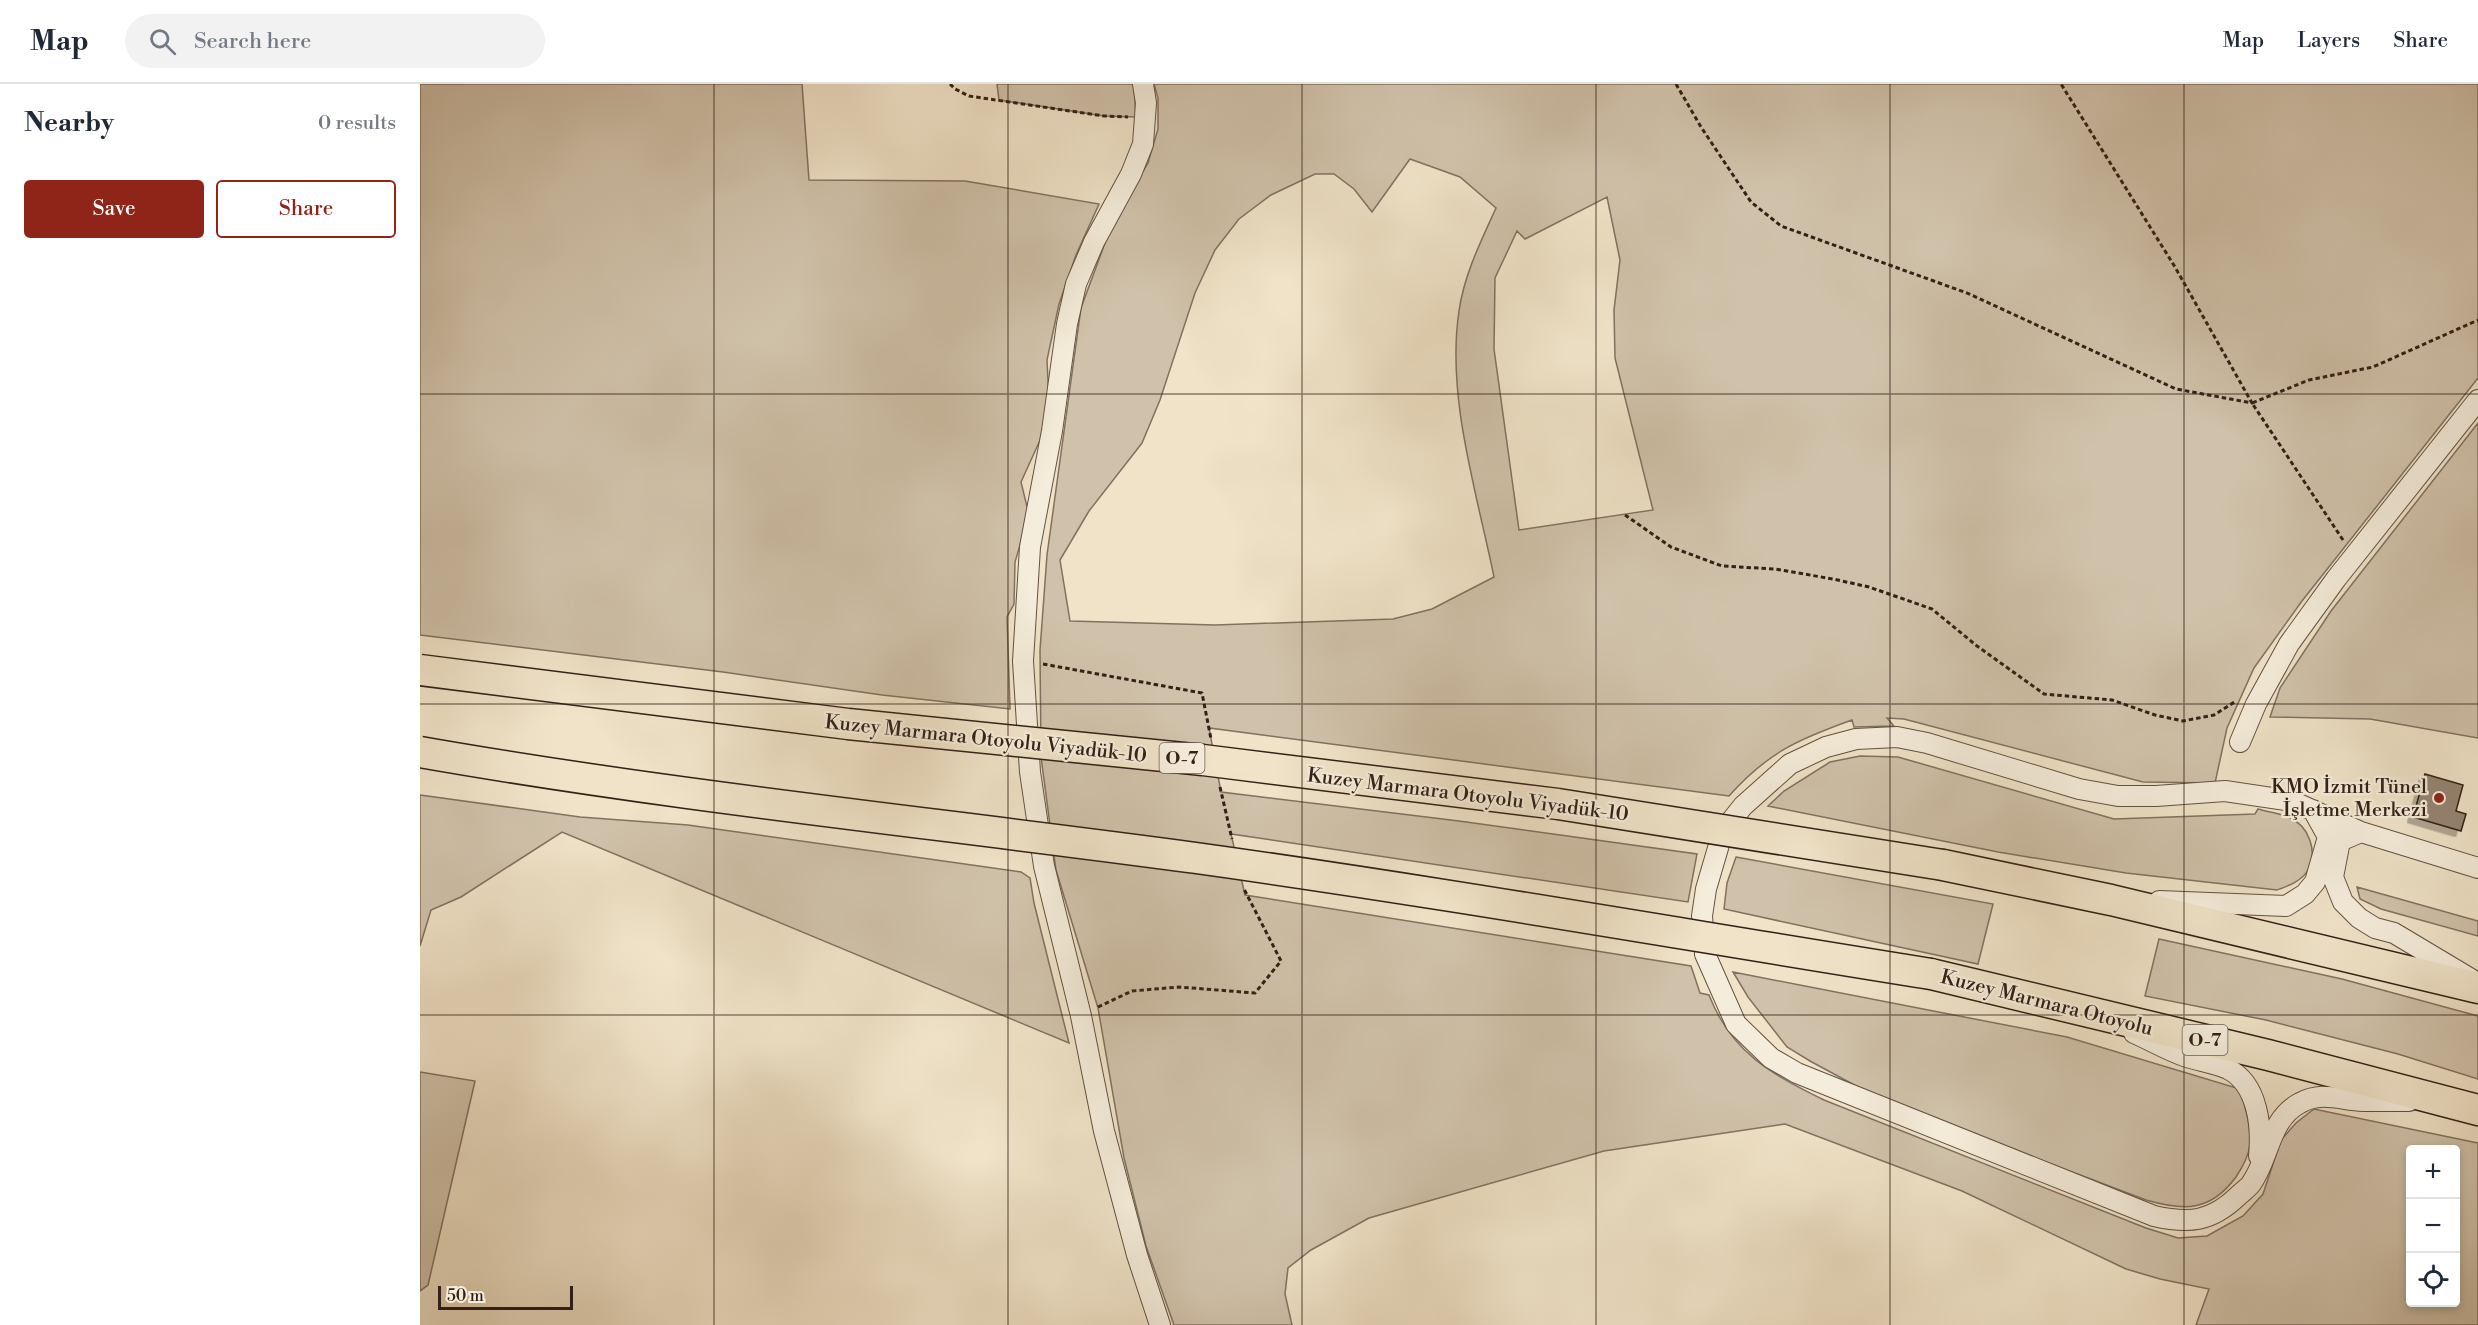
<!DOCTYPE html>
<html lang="en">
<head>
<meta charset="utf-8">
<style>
  :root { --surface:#fff; --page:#f2f2f3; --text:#1f2937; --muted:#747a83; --line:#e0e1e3; --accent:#8f2418 }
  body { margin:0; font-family:"Libre Bodoni",serif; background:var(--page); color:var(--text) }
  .controls { position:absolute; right:18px; bottom:18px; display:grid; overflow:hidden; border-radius:6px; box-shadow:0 3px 9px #0003 }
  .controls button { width:54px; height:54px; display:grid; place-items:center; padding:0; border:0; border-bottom:2px solid var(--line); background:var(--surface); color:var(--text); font:30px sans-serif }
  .scale { position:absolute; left:18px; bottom:15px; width:135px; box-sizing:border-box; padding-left:6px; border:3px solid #332016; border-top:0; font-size:16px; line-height:21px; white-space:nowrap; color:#332016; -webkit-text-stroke:4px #f5eddb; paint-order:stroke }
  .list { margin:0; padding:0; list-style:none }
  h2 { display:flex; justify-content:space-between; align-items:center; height:78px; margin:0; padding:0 24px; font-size:26px }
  h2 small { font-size:20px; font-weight:400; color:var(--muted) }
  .actions { display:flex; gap:12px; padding:18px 24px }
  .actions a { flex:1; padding:14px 0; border:2px solid var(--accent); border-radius:6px; text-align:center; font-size:21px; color:var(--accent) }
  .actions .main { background:var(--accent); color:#fff }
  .icon { flex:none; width:33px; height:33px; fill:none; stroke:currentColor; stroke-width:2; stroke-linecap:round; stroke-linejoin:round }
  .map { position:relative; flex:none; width:2058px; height:1241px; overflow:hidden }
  header { display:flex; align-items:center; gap:36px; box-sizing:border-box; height:84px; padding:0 30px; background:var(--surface); border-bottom:2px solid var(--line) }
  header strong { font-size:28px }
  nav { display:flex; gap:33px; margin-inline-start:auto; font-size:21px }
  .search { width:420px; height:54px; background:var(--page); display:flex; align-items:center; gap:15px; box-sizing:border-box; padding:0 21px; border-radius:33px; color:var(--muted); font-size:22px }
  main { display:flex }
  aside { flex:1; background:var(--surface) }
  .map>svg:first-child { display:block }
  .green { fill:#d0c2aa; stroke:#827160; stroke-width:1.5; fill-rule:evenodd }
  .building { fill:#958573; stroke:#332016; stroke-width:1.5; filter:url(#shadow) }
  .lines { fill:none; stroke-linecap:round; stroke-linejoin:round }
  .minor-casing { stroke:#625142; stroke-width:22 }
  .highway-casing { stroke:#332016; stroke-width:33 }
  .path { stroke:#332016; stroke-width:3; stroke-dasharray:4.5 3; stroke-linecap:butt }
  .minor { stroke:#f5eddb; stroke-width:20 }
  .highway { stroke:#f0e3c8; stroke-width:30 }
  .highway-bridge-casing { stroke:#332016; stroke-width:33; stroke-linecap:butt }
  .highway-bridge { stroke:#f0e3c8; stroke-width:30 }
  .grid { fill:none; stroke:#332016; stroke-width:1.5; stroke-opacity:0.55 }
  .poi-dot { fill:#8f2418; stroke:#f5eddb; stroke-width:2 }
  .labels { text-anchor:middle; stroke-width:4.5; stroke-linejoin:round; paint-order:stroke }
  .shield { fill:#f5eddb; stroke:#6d5e51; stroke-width:1.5 }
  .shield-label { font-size:18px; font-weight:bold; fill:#332016 }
  .street-label { font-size:20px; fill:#332016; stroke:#f5eddb }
  .poi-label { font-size:20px; fill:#332016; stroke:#f5eddb; text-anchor:end }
</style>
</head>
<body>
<header>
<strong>Map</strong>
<div class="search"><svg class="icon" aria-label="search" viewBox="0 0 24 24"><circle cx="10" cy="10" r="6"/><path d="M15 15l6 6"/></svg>Search here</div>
<nav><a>Map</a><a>Layers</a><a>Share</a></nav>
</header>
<main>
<aside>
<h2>Nearby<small>0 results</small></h2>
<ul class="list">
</ul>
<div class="actions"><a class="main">Save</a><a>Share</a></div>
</aside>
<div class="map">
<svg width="2058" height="1241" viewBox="0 0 2058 1241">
  <defs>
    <filter id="shadow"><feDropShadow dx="-5.5" dy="5.5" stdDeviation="0" flood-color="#0004"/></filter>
  </defs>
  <rect width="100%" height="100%" fill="#f0e3c8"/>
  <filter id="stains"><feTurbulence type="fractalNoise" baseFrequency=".00333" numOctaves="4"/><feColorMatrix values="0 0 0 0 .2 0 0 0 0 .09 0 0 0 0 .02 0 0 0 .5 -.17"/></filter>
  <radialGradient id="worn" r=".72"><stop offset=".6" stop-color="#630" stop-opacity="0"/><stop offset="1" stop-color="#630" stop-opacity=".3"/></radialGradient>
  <path class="green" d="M 0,0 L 382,0 L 389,96 L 545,97 L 679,120 L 656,171 L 639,220 L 627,276 L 629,318 L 621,354 L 601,398 L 609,431 L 595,478 L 594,520 L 587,533 L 590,625 L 462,611 L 303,588 L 0,551 Z
    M 577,0 L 714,0 L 716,33 L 684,32 L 579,16 Z
    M 734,0 L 2058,0 L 2058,294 L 1882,517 L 1834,584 L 1807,644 L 1795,699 L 1723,698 L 1484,635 L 1467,634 L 1474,642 L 1434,643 L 1432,636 C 1379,655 1348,668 1309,712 L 789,644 L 801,708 L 1039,737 L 1277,770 L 1268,818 L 811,750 L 825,811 L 1271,882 L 1280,909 L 1289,911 C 1311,968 1351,990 1404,1016 L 1726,1144 L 1758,1154 L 1787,1152 L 1823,1132 L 1843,1110 L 1861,1056 L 1876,1039 L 1894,1025 L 2058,1059 L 2058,1241 L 1776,1241 L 1789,1205 L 1740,1195 L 1706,1185 L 1542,1107 L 1365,1040 L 1184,1067 L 949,1134 L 891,1166 L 868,1184 L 865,1210 L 872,1241 L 754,1241 L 726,1162 L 704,1074 L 678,924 L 636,786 L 621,673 L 620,566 L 627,471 L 661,224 L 692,140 L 728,79 L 738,45 L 738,14 ZM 990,75 L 1040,93 L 1076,124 C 1061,157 1044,191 1039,227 C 1026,313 1057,409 1074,493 L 1012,525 L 973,535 L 795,541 L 650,537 L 640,476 L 669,427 L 722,359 L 740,316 L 775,209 L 795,166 L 819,135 L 851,111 L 895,90 L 914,90 L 934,105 L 952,128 ZM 1187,113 L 1200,176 L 1194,226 L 1195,274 L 1233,426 L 1099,446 L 1074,265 L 1075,194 L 1097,147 L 1105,155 ZM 1990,1066 L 2036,1066 L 2036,1218 L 1990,1218 Z
    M 2058,339 L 2058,654 L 1950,635 L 1850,633 L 1860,604 L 1911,527 Z
    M 1440,672 L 1478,673 L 1694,735 L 1835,730 L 1838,725 C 1848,728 1860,729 1870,734 C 1889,742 1898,768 1888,786 C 1882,797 1868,802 1857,806 L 1706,789 L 1578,768 L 1348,722 L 1364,707 L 1410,678 Z
    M 0,711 L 160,733 L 268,741 L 601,788 L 610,794 L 614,819 L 649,959 L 142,748 L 41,813 L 11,826 L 0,862 Z
    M 1316,773 L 1573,820 L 1558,880 L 1304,825 L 1307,799 Z
    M 1937,803 L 2058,837 L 2058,852 L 1961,825 L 1940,815 Z
    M 1739,855 L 1922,895 L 2058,932 L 2058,995 L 1978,970 L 1846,936 L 1725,912 Z
    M 1313,888 L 1647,953 L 1820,1005 C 1825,1023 1831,1041 1830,1060 C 1829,1072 1822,1084 1816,1093 C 1790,1128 1764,1127 1726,1116 L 1462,1016 L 1390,977 L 1367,963 L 1328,913 Z
    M 0,988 L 55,997 L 8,1201 L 0,1207 Z"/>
  <path class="building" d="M 2005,690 L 2043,701 L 2036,727 L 2046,730 L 2041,747 L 1993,733 Z"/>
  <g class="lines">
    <defs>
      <path id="minor" d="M 723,0 L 726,19 L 723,60 L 711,90 L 674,158 L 656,200 L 647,240 L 632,347 L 610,463 L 603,577 L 610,688 L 624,782 L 661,932 L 684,1047 L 717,1171 L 740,1241
        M 1820,658 L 1836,620 L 1869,560 L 1916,495 L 2058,316
        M 1941,748 L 1920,757 L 1913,793 L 1923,818 L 1939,834 L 1955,844 L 1974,849 L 2051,895
        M 1739,817 L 1866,822 L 1885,810 L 1895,798 L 1908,753 L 1893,726
        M 1714,949 C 1730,956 1747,966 1764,972 C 1778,977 1795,979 1808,985 C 1838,1000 1842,1043 1839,1072
        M 1989,1017 C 1973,1017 1958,1017 1943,1017 C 1920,1016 1902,1007 1880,1019 C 1849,1035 1850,1073 1831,1100 C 1828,1104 1822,1108 1818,1112 C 1791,1138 1769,1140 1734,1132 L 1377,989 L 1351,974 L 1316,940 L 1285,870 L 1282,832 L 1286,805 L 1303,747 L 1323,722 L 1370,680 L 1406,663 L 1436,655 L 1477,653 L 1507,659 L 1659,705 L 1698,712 L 1736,712 L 1805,707 L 1872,717 L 1941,748 L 2058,784"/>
      <path id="highway" d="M 1523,781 L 1691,816 L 2058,904
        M 1511,890 L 1848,971 L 2058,1026"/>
    </defs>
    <use href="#minor" class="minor-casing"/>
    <use href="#highway" class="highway-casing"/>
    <path class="path" d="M 530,0 L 535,5 L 549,12 L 684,32 L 708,33
      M 1256,0 L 1281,43 L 1331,118 L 1361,142 L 1547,209 L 1756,305 L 1832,319 L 1755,183 L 1641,0
      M 1205,431 L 1251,463 L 1302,482 L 1355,485 L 1413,495 L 1449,503 L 1512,525 L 1557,562 L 1624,610 L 1692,616 L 1735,631 L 1763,637 L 1794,631 L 1816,617
      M 1923,456 L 1832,319 L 1889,296 L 1953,283 L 2058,236
      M 623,580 L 782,609 L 791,655
      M 800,703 L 812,755
      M 678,923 L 712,907 L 759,903 L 835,909 L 861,877 L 824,805"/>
    <use href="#minor" class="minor"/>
    <use href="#highway" class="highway"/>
    <defs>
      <path id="highway-bridge" d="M 0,586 L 428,640 L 783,676 L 1138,720 L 1523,781
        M 0,668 C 257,713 517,739 776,774 C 1021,808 1266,851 1511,890"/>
    </defs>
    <use href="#highway-bridge" class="highway-bridge-casing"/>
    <use href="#highway-bridge" class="highway-bridge"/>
  </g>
  <path class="grid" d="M 294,0 L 294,1241M 588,0 L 588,1241M 882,0 L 882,1241M 1176,0 L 1176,1241M 1470,0 L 1470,1241M 1764,0 L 1764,1241M 0,310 L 2058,310M 0,620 L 2058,620M 0,931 L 2058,931"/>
  <circle class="poi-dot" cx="2019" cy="714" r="6"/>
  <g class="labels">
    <g class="shield">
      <rect x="739.5" y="659" width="45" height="30" rx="4.5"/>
      <rect x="1762.5" y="941" width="45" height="30" rx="4.5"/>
    </g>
    <g class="shield-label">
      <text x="762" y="680">O-7</text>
      <text x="1785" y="962">O-7</text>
    </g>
    <g class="street-label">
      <text transform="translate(566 654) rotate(6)" y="7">Kuzey Marmara Otoyolu Viyadük-10</text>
      <text transform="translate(1048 710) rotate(7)" y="7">Kuzey Marmara Otoyolu Viyadük-10</text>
      <text transform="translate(1627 918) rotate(14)" y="7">Kuzey Marmara Otoyolu</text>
    </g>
    <g class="poi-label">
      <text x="2007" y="709">KMO İzmit Tünel<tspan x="2007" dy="23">İşletme Merkezi</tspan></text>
    </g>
  </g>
  <rect width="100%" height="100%" filter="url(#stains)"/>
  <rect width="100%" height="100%" fill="url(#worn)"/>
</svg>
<div class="controls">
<button>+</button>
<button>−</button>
<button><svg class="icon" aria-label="locate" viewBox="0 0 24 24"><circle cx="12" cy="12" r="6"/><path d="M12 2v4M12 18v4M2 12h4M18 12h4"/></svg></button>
</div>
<div class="scale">50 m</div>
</div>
</main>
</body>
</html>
